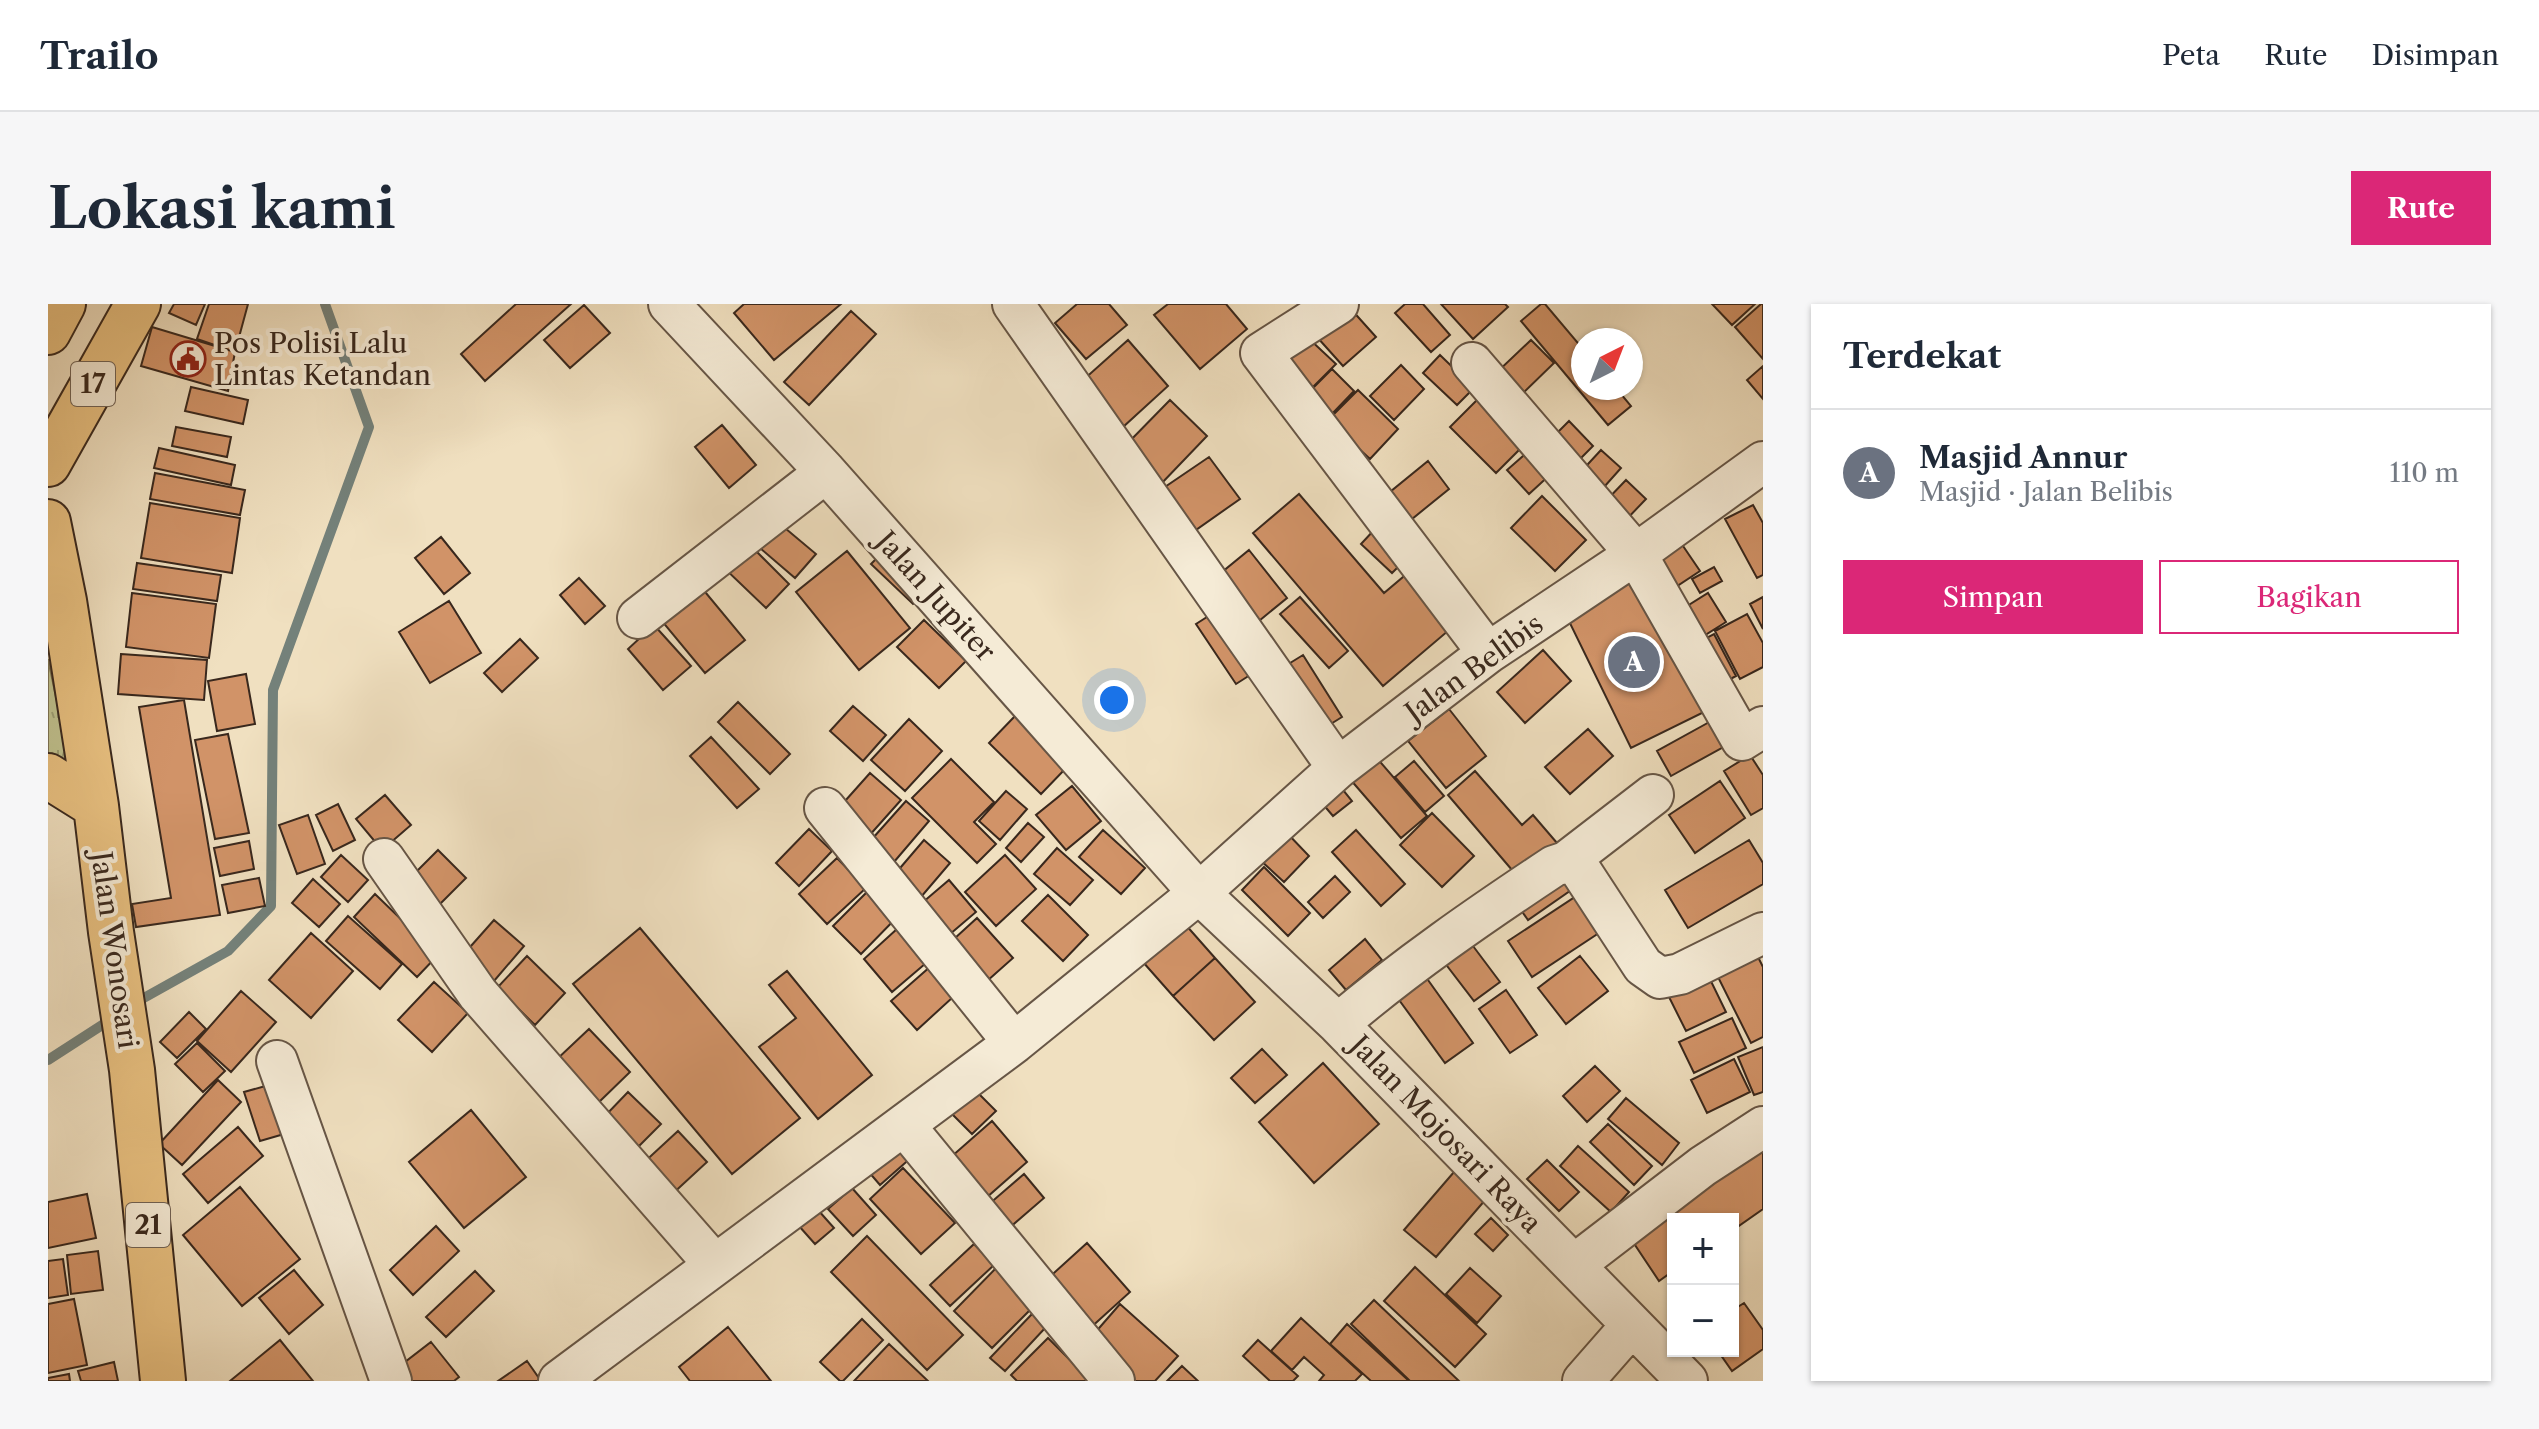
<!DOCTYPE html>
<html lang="id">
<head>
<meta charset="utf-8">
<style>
  :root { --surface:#fff; --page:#f6f6f7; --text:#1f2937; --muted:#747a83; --line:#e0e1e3; --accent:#db2777 }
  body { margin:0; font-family:"Libre Caslon Text",serif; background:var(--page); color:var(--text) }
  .controls { position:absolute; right:24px; bottom:24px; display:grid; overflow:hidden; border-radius:0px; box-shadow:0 2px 6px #0004 }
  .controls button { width:72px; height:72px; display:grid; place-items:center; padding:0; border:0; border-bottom:2px solid var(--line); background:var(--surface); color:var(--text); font:40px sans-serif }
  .compass { position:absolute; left:1523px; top:24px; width:72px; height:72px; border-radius:50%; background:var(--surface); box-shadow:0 2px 6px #0004; rotate:42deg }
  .you { position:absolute; left:1066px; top:396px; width:28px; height:28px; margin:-20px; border:6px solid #fff; border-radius:50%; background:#1a73e8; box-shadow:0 0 0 12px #1a73e833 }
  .badge { display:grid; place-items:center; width:52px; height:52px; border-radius:50%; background:var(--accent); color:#fff; font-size:26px; font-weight:700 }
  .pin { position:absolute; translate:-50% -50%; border:4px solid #fff; box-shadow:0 2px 8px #0006 }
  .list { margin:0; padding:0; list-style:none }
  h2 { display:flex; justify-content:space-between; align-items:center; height:104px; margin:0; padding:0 32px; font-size:34px }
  h2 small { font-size:26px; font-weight:400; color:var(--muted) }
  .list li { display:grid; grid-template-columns:52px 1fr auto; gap:24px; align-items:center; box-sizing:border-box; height:128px; padding:0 32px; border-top:2px solid var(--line) }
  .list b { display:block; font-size:30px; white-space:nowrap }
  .list p { margin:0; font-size:26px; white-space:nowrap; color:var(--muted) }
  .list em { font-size:26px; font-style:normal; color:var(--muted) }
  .actions { display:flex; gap:16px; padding:24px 32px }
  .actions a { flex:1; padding:18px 0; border:2px solid var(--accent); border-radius:0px; text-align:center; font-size:28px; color:var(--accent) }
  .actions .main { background:var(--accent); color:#fff }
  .map { position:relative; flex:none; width:1715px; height:1077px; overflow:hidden; border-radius:0px }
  header { display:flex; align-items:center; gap:48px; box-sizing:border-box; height:112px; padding:0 40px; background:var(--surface); border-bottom:2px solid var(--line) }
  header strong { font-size:38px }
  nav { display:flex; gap:44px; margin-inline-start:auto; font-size:28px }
  .intro { display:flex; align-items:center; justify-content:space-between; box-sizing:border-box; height:192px; padding:0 48px }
  h1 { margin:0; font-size:56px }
  .button { padding:20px 36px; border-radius:0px; background:var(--accent); color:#fff; font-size:28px; font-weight:700 }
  main { display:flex; gap:48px; padding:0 48px }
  aside { flex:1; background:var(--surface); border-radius:0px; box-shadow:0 2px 6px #0004 }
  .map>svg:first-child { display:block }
  .grass { fill:url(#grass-tufts); stroke:#7c7456; stroke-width:2 }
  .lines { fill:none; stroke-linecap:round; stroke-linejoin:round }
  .stream { stroke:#74817a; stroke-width:10 }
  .building { fill:#d19368; stroke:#39281d; stroke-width:2 }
  .minor-casing { stroke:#675646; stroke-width:44 }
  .highway-casing { stroke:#39281d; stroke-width:48 }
  .minor { stroke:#f5ebd6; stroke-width:40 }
  .highway { stroke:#e8c080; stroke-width:44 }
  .labels { text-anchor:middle; stroke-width:8; stroke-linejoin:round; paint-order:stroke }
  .shield { fill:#f5ebd6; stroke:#716254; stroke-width:2 }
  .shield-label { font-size:26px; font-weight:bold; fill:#39281d }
  .poi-label { font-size:28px; fill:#39281d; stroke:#f5ebd6; text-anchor:start }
  .street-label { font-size:28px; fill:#39281d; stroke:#f5ebd6 }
</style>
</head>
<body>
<header>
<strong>Trailo</strong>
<nav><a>Peta</a><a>Rute</a><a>Disimpan</a></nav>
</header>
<div class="intro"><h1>Lokasi kami</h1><a class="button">Rute</a></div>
<main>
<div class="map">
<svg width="1715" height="1077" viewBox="0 0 1715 1077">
  <defs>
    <pattern id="grass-tufts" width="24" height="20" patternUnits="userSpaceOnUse" patternTransform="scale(2)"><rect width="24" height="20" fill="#bfc18e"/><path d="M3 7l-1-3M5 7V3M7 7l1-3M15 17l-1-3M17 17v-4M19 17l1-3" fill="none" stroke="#9c9d73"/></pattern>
  </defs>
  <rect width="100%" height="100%" fill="#f0e0c0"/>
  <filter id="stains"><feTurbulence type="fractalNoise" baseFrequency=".0025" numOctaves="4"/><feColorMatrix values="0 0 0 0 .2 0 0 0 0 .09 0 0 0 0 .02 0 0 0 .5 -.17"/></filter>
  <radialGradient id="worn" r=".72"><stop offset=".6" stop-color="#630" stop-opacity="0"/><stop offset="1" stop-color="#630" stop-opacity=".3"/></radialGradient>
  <path class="grass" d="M 0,355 L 24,469 L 0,458 Z"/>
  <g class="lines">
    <path class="stream" d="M 85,700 L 180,647 L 223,602 L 225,386 L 321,123 L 277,0
      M 0,756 L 65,714"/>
  </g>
  <path class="building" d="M 126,0 L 157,0 L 148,21 L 121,9 Z
    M 161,0 L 200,0 L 187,48 L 149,35 Z
    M 523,0 L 437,77 L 413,50 L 468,0 Z
    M 696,0 L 793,0 L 726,56 L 686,9 Z
    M 1029,0 L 1061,0 L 1079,21 L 1038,55 L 1007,19 Z
    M 1120,0 L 1178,0 L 1199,25 L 1152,65 L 1106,11 Z
    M 1357,0 L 1375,0 L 1402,31 L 1383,48 L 1347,9 Z
    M 1393,0 L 1457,0 L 1460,3 L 1425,35 Z
    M 1493,0 L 1497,0 L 1535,45 L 1535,84 L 1568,84 L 1583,102 L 1560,121 L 1473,17 Z
    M 1664,0 L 1707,0 L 1684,21 Z
    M 1713,0 L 1715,0 L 1715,55 L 1687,23 Z
    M 536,1 L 562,29 L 522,64 L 496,36 Z
    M 1302,4 L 1328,33 L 1295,62 L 1269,33 Z
    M 803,7 L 828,30 L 761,101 L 736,78 Z
    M 104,23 L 187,48 L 180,87 L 93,62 Z
    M 1257,31 L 1288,60 L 1256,92 L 1226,63 Z
    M 1080,36 L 1120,82 L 1075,123 L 1034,77 Z
    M 1483,36 L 1506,59 L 1469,95 L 1446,71 Z
    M 1392,51 L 1426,84 L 1409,101 L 1375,69 Z
    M 1353,61 L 1376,85 L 1346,116 L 1322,92 Z
    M 1715,62 L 1715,95 L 1699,76 Z
    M 1284,65 L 1306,87 L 1283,111 L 1260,89 Z
    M 143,83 L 200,96 L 195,120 L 137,107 Z
    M 1310,86 L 1350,125 L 1322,155 L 1280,116 Z
    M 1433,92 L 1479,138 L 1448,169 L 1402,123 Z
    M 1122,96 L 1159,132 L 1111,182 L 1073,146 Z
    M 1521,117 L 1545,142 L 1529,158 L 1505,133 Z
    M 674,121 L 708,161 L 681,184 L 647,143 Z
    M 128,123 L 183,133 L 179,153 L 124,142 Z
    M 111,144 L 187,161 L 183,181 L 106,164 Z
    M 1483,145 L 1505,168 L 1481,190 L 1459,166 Z
    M 1553,146 L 1573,164 L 1548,192 L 1528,173 Z
    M 1161,153 L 1192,195 L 1145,228 L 1114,185 Z
    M 1380,157 L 1401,185 L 1364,215 L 1342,188 Z
    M 107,169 L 197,186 L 192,211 L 102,195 Z
    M 1578,176 L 1598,195 L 1574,220 L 1554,201 Z
    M 1251,190 L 1336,289 L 1361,268 L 1407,321 L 1335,382 L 1205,229 Z
    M 1494,192 L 1538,236 L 1507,267 L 1463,224 Z
    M 102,199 L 192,214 L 184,269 L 93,254 Z
    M 1705,201 L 1715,219 L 1715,271 L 1709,274 L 1677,215 Z
    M 725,214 L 768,250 L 747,274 L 705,238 Z
    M 1327,225 L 1358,255 L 1344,269 L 1313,240 Z
    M 393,233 L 422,269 L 396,290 L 367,254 Z
    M 696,235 L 741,280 L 718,304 L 672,260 Z
    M 1633,239 L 1652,267 L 1617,290 L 1598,262 Z
    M 1201,246 L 1239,294 L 1206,321 L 1168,273 Z
    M 799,247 L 862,324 L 811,366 L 748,288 Z
    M 836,247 L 878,288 L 865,300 L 823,260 Z
    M 89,259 L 173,271 L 169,297 L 85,285 Z
    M 1666,263 L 1674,277 L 1652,289 L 1644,275 Z
    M 1589,271 L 1656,408 L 1583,444 L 1516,307 Z
    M 531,274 L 557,302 L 537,320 L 512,291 Z
    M 653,283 L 697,336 L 657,369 L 613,316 Z
    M 84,289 L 168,300 L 161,354 L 78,343 Z
    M 1660,289 L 1678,318 L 1646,338 L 1628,309 Z
    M 1252,293 L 1300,347 L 1281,364 L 1232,310 Z
    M 1715,293 L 1715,325 L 1702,300 Z
    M 401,297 L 433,349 L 382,379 L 351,328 Z
    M 1173,304 L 1213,364 L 1188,380 L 1148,320 Z
    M 1699,310 L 1715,339 L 1715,363 L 1692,375 L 1667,327 Z
    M 876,316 L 918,357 L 891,384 L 849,343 Z
    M 606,321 L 643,362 L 615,386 L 580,345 Z
    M 1666,330 L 1688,372 L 1668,383 L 1645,341 Z
    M 472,335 L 490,354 L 454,388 L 436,369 Z
    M 1495,346 L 1523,377 L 1477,419 L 1449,388 Z
    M 73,350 L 159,356 L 156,396 L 70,390 Z
    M 1255,351 L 1294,413 L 1273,426 L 1234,364 Z
    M 198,370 L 207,420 L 169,427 L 160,377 Z
    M 136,396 L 172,611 L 88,623 L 84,600 L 123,594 L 91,403 Z
    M 690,398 L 742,450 L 722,470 L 670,418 Z
    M 805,402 L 838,431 L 815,457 L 782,427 Z
    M 1401,405 L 1438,452 L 1398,484 L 1360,437 Z
    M 968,411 L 1020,462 L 993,490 L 941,439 Z
    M 861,415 L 894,447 L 857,487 L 823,456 Z
    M 1665,416 L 1679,441 L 1623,472 L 1609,447 Z
    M 1540,425 L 1565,452 L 1522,490 L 1497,463 Z
    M 180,430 L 201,529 L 167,535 L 147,436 Z
    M 663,433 L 711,485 L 689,504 L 642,452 Z
    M 1321,445 L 1379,512 L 1353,534 L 1295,467 Z
    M 1702,451 L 1715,471 L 1715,504 L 1703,511 L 1676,467 Z
    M 903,455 L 946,498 L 926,518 L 948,540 L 929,559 L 864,494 Z
    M 1366,457 L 1396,492 L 1377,508 L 1347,473 Z
    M 1427,467 L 1474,521 L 1485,511 L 1509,539 L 1470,573 L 1400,491 Z
    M 822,469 L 853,496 L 820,533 L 789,506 Z
    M 1287,476 L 1304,497 L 1285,512 L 1268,492 Z
    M 1672,477 L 1697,514 L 1647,549 L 1621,511 Z
    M 1024,482 L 1053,517 L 1018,546 L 988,511 Z
    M 958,487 L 979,505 L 952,536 L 931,517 Z
    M 337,491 L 363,521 L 334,546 L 308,515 Z
    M 858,497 L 881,517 L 840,565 L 816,544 Z
    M 290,500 L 307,536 L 285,547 L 268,511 Z
    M 1384,509 L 1426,552 L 1394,583 L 1352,541 Z
    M 260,511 L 277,560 L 249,570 L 231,521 Z
    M 980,519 L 996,533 L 973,558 L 958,544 Z
    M 761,525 L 784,547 L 751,582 L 728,559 Z
    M 1055,526 L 1097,564 L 1073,590 L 1031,553 Z
    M 1308,526 L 1357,580 L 1333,602 L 1284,548 Z
    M 1238,528 L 1261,552 L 1236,578 L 1211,555 Z
    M 876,536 L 902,559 L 867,600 L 841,577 Z
    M 1701,536 L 1715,559 L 1715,580 L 1640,624 L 1617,586 Z
    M 201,537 L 206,565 L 172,572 L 166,544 Z
    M 1009,544 L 1045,576 L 1022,601 L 986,570 Z
    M 390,546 L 418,574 L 387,605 L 360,576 Z
    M 293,551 L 320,576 L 300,598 L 273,573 Z
    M 957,551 L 988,585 L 948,622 L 917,588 Z
    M 789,554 L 818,584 L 779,620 L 751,590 Z
    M 1514,562 L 1529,582 L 1480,616 L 1466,596 Z
    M 1216,563 L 1262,609 L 1240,632 L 1194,586 Z
    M 1287,572 L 1302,588 L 1275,614 L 1260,598 Z
    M 211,574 L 217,602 L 180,609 L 174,581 Z
    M 265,575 L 292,600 L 271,623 L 244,599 Z
    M 901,576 L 928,608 L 895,636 L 868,604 Z
    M 827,580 L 855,607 L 813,650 L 785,622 Z
    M 1533,589 L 1557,625 L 1484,673 L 1460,637 Z
    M 327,590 L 390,651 L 369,673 L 306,613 Z
    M 1000,591 L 1040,631 L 1015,657 L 974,617 Z
    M 1129,611 L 1167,654 L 1125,692 L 1087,649 Z
    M 300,612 L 354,660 L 332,685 L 278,637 Z
    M 861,614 L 891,648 L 844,688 L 816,655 Z
    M 929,614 L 965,654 L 930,685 L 895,645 Z
    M 446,616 L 476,642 L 446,677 L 415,651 Z
    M 592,624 L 752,814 L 684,870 L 525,680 Z
    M 263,629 L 305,667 L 263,714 L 221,676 Z
    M 1419,634 L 1452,678 L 1426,697 L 1393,654 Z
    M 1317,635 L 1334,656 L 1298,686 L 1281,666 Z
    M 1705,643 L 1715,663 L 1715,733 L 1703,739 L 1665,663 Z
    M 479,652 L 517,689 L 487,721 L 449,684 Z
    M 1532,652 L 1560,687 L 1518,720 L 1490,684 Z
    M 1167,654 L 1207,698 L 1166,736 L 1125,692 Z
    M 891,655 L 916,683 L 869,726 L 843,697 Z
    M 739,667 L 824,771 L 770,815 L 711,743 L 748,714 L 721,681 Z
    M 1658,667 L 1678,708 L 1638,727 L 1618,687 Z
    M 1375,669 L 1425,739 L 1397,759 L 1346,689 Z
    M 386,678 L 420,709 L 384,748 L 350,716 Z
    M 1458,686 L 1489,731 L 1462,749 L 1431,705 Z
    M 193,687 L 228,718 L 183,768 L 149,737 Z
    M 141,708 L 158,725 L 129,754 L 112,738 Z
    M 1684,714 L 1698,744 L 1646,769 L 1631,738 Z
    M 541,725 L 582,768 L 549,800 L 507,757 Z
    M 149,739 L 177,767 L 155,788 L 127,760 Z
    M 1715,743 L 1715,788 L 1706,791 L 1690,753 Z
    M 1214,745 L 1239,771 L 1207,799 L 1183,774 Z
    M 1686,755 L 1702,788 L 1659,809 L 1643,776 Z
    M 1275,759 L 1331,820 L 1266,879 L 1211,818 Z
    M 1547,762 L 1572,787 L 1539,818 L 1515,792 Z
    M 170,776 L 193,798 L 134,861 L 111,840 Z
    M 228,779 L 243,828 L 212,837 L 196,788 Z
    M 925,784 L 948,807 L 924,830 L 901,807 Z
    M 580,788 L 613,820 L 587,846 L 555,814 Z
    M 1578,794 L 1631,839 L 1614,861 L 1560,815 Z
    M 423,806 L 478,873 L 416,924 L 361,858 Z
    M 944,817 L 979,858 L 930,901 L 895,860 Z
    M 1560,820 L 1604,862 L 1586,881 L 1542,838 Z
    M 190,823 L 215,852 L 160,899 L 135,870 Z
    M 630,827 L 659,858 L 621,893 L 592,862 Z
    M 861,831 L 873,845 L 832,881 L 820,867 Z
    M 1530,842 L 1581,888 L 1563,908 L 1512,862 Z
    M 1715,843 L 1715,905 L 1685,926 L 1685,915 L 1625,915 L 1625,967 L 1611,977 L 1583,935 Z
    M 1499,856 L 1531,888 L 1511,907 L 1479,875 Z
    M 855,864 L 907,919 L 873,950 L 822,895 Z
    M 1406,868 L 1438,895 L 1388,953 L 1356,926 Z
    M 976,870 L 996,894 L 953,931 L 933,907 Z
    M 192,883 L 252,955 L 194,1002 L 135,931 Z
    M 804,884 L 828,911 L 805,932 L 780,905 Z
    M 39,890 L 48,934 L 0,944 L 0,898 Z
    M 770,906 L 786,924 L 767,940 L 751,922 Z
    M 1443,914 L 1460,931 L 1445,947 L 1427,930 Z
    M 388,922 L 411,947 L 365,991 L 342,966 Z
    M 819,932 L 915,1031 L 879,1066 L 783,968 Z
    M 1039,939 L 1082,988 L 1040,1026 L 996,978 Z
    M 926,940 L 946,961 L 902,1002 L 882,981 Z
    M 50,947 L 55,986 L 23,990 L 19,951 Z
    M 15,955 L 20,991 L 0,994 L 0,957 Z
    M 953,959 L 991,997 L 944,1044 L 906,1007 Z
    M 1367,963 L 1438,1030 L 1407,1063 L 1336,997 Z
    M 1422,964 L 1453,992 L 1429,1019 L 1398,990 Z
    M 246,966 L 275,1001 L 241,1030 L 211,994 Z
    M 427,967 L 446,987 L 398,1033 L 378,1013 Z
    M 26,995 L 39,1061 L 0,1069 L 0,1000 Z
    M 1326,996 L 1411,1077 L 1362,1077 L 1303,1020 Z
    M 1696,999 L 1715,1026 L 1715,1045 L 1684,1067 L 1670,1047 L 1685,1047 L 1685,1006 Z
    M 1072,1000 L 1130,1052 L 1107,1077 L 1083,1077 L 1039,1038 Z
    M 984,1010 L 998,1023 L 957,1067 L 942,1054 Z
    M 1253,1014 L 1314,1070 L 1307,1077 L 1271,1077 L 1276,1071 L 1256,1053 L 1244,1066 L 1223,1047 Z
    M 814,1015 L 835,1036 L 795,1077 L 792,1077 L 772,1058 Z
    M 1299,1020 L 1360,1076 L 1360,1077 L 1323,1077 L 1282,1040 Z
    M 680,1023 L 723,1077 L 642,1077 L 631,1063 Z
    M 1000,1034 L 1043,1077 L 969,1077 L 963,1071 Z
    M 232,1036 L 265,1077 L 182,1077 Z
    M 1210,1036 L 1250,1072 L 1245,1077 L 1222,1077 L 1195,1052 Z
    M 383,1038 L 411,1073 L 406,1077 L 358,1077 L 348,1065 Z
    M 841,1040 L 880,1077 L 806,1077 Z
    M 479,1057 L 493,1077 L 450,1077 Z
    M 66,1058 L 70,1077 L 33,1077 L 30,1067 Z
    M 1134,1062 L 1150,1077 L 1119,1077 Z
    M 21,1070 L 22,1077 L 0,1077 L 0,1074 Z"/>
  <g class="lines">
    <defs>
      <path id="minor" d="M 621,0 L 778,168 L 1151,589 L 1290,720 L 1639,1077
        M 965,0 L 1290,464
        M 1290,0 L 1213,49 L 1440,349
        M 1424,59 L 1588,250 L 1694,436 L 1715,423
        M 590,314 L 778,168
        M 777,504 L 966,739
        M 336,555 L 430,690 L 667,961
        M 1518,558 L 1605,491
        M 1290,720 C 1358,662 1432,611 1506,562 L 1518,558 L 1531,564 L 1595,662 L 1612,674 L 1632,670 L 1715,629
        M 229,757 L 343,1077
        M 856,821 L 1066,1077
        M 1526,961 L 1655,862 L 1715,823
        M 511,1077 L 966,739 L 1151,589 L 1290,464 L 1440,349 L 1588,250 L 1715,158
        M 1535,1077 L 1584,1021"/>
      <path id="highway" d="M 0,28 L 15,0
        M 0,160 L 90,0
        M 0,218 L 16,297 L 48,502 L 63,628 L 84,766 L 115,1077
        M 0,472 L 48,502"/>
    </defs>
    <use href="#minor" class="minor-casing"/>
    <use href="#highway" class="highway-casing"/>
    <use href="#minor" class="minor"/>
    <use href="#highway" class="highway"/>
  </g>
  <defs>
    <symbol id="civic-ring" viewBox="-11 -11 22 22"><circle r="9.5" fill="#f5ebd6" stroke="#8f2418" stroke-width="1.5"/><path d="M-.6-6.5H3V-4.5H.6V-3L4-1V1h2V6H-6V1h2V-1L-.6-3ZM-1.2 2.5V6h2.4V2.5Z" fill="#8f2418"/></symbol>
  </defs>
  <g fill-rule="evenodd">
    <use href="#civic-ring" x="120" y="35" width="40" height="40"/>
  </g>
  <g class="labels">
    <g class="shield">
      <rect x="23" y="58" width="44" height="44" rx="6"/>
      <rect x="78" y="899" width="44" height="44" rx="6"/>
    </g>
    <g class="shield-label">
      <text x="45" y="89">17</text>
      <text x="100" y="930">21</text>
    </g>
    <g class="poi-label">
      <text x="166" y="49">Pos Polisi Lalu<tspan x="166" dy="32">Lintas Ketandan</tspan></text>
    </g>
    <g class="street-label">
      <text transform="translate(888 292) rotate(48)" y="10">Jalan Jupiter</text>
      <text transform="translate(1426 364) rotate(-36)" y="10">Jalan Belibis</text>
      <text transform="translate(67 646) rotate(82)" y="10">Jalan Wonosari</text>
      <text transform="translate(1398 830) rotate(46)" y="10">Jalan Mojosari Raya</text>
    </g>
  </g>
  <rect width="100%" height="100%" filter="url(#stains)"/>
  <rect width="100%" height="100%" fill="url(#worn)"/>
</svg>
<div class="controls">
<button>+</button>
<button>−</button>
</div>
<svg class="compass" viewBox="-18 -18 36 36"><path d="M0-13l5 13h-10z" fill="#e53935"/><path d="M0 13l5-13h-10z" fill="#747a83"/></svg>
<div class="you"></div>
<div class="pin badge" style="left:1586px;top:358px;background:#6b7280">A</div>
</div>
<aside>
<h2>Terdekat<small></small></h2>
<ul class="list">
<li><span class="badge" style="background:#6b7280">A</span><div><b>Masjid Annur</b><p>Masjid · Jalan Belibis</p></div><em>110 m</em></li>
</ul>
<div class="actions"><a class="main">Simpan</a><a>Bagikan</a></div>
</aside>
</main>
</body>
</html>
